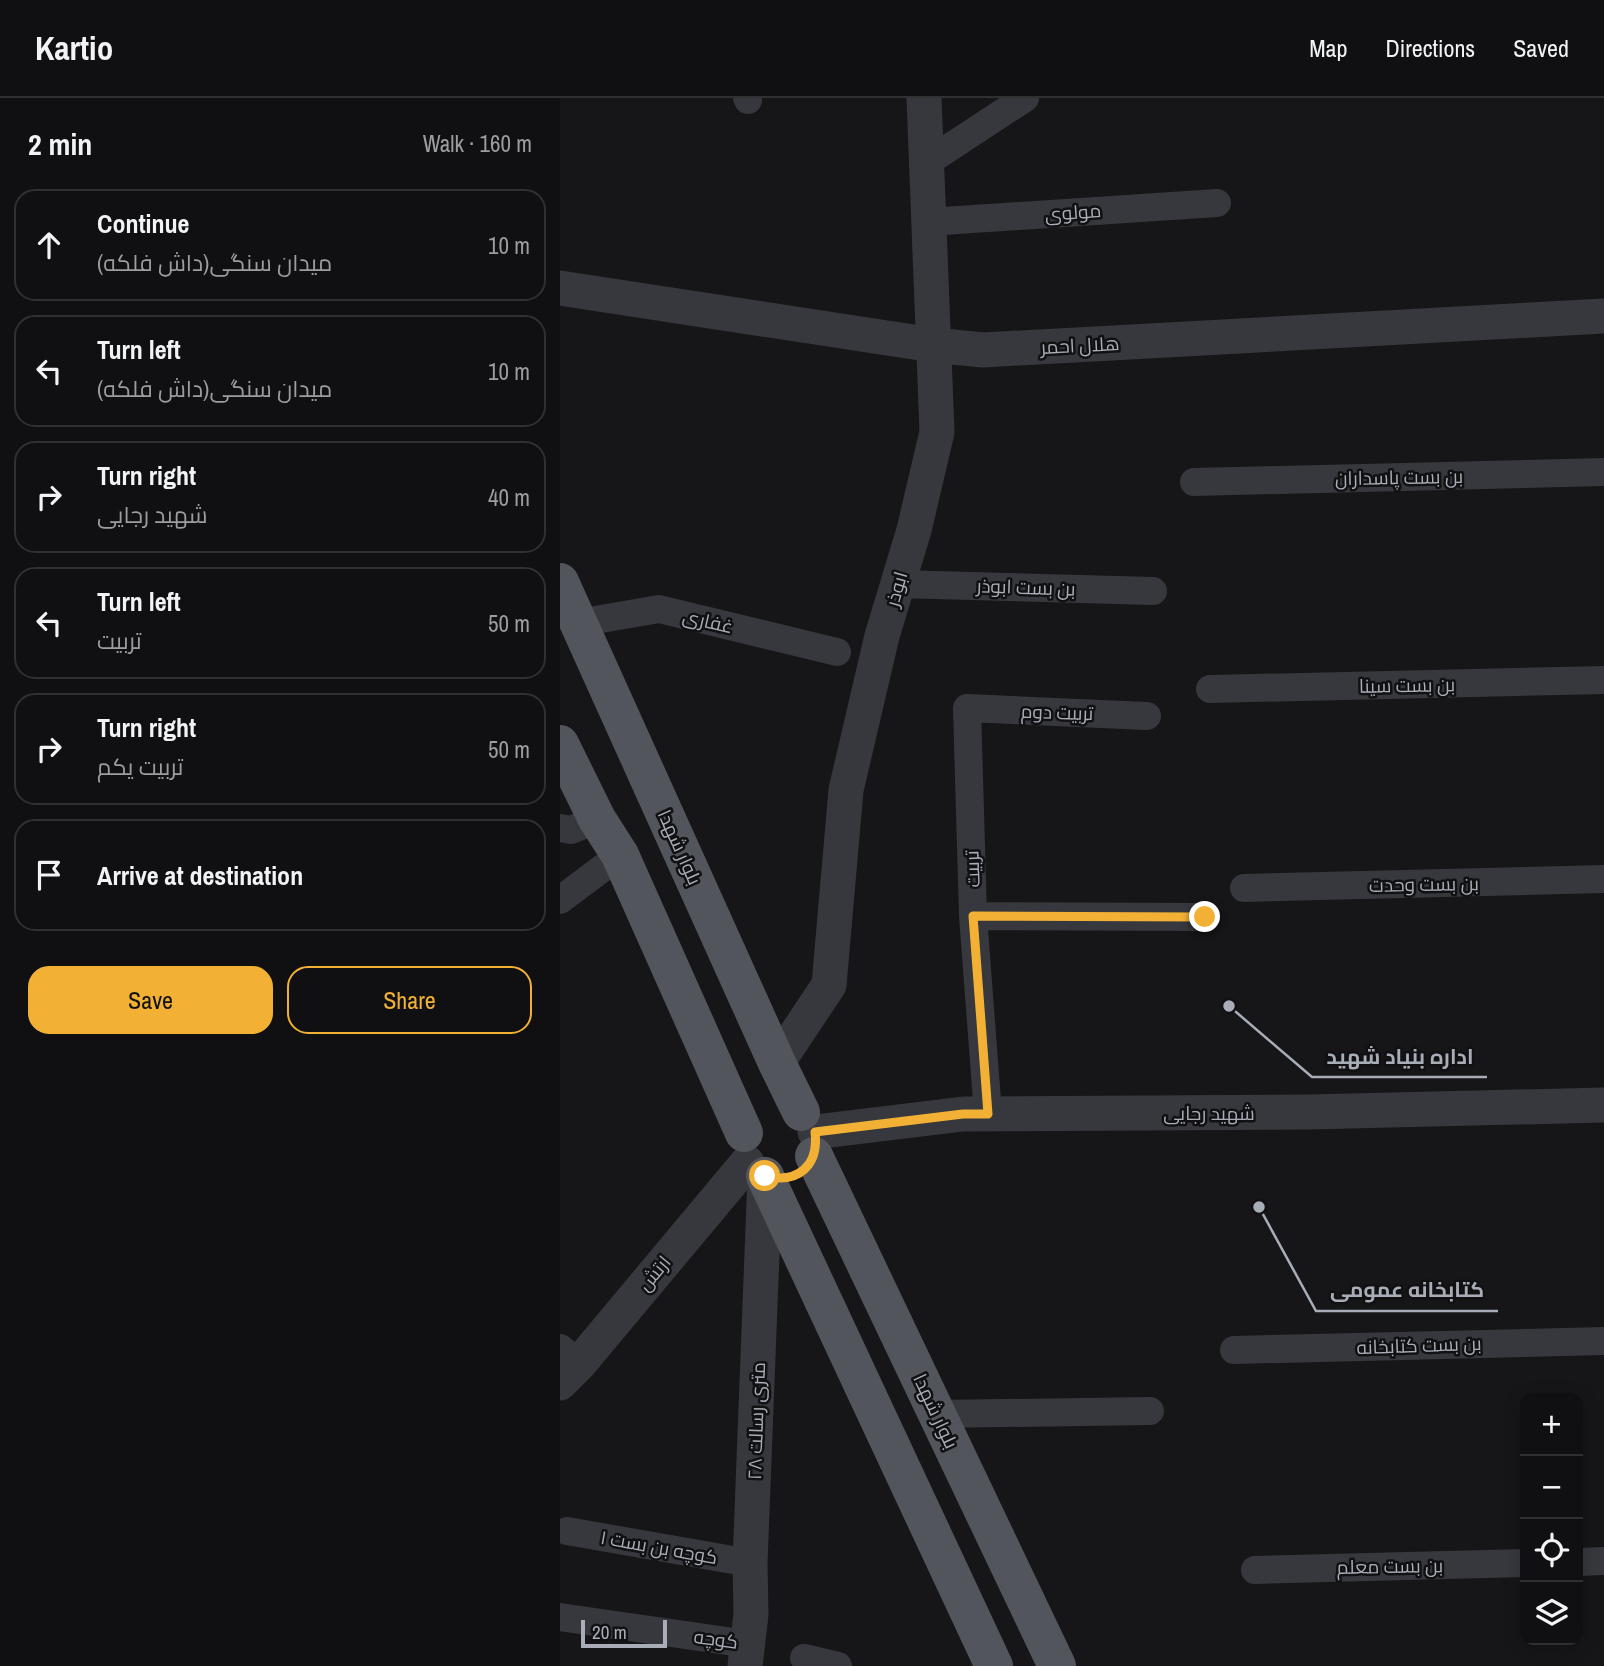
<!DOCTYPE html>
<html lang="en">
<head>
<meta charset="utf-8">
<style>
  :root { --surface:#101012; --page:#19191b; --text:#f1f3f6; --muted:#9c9d9f; --line:#303032; --accent:#f2b134 }
  body { margin:0; font-family:"Archivo Narrow",Cairo,sans-serif; background:var(--page); color:var(--text) }
  .controls { position:absolute; right:21px; bottom:21px; display:grid; overflow:hidden; border-radius:14px; box-shadow:0 4px 18px #0003 }
  .controls button { width:63px; height:63px; display:grid; place-items:center; padding:0; border:0; border-bottom:2px solid var(--line); background:var(--surface); color:var(--text); font:35px sans-serif }
  .scale { position:absolute; left:21px; bottom:18px; width:86px; box-sizing:border-box; padding-left:7px; border:4px solid #a8adb8; border-top:0; font-size:19px; line-height:24px; white-space:nowrap; color:#a8adb8; -webkit-text-stroke:5px #111113; paint-order:stroke }
  .stop { position:absolute; width:21px; height:21px; margin:-16px; border:5px solid #f2b134; border-radius:50%; background:#fff }
  .stop.end { background:#f2b134; border-color:#fff; box-shadow:0 2px 7px #0008 }
  .list { margin:0; padding:0; list-style:none }
  h2 { display:flex; justify-content:space-between; align-items:center; height:91px; margin:0; padding:0 28px; font-size:30px }
  h2 small { font-size:23px; font-weight:400; color:var(--muted) }
  .list li { display:grid; grid-template-columns:46px 1fr auto; gap:21px; align-items:center; box-sizing:border-box; height:112px; margin:0 14px 14px; padding:0 14px; border:2px solid var(--line); border-radius:21px }
  .list b { display:block; font-size:26px; white-space:nowrap }
  .list p { margin:0; font-size:23px; white-space:nowrap; color:var(--muted) }
  .list em { font-size:23px; font-style:normal; color:var(--muted) }
  .actions { display:flex; gap:14px; padding:21px 28px }
  .actions a { flex:1; padding:16px 0; border:2px solid var(--accent); border-radius:21px; text-align:center; font-size:24px; color:var(--accent) }
  .actions .main { background:var(--accent); color:#111 }
  .icon { flex:none; width:38px; height:38px; fill:none; stroke:currentColor; stroke-width:2; stroke-linecap:round; stroke-linejoin:round }
  .map { position:relative; flex:none; width:1044px; height:1568px; overflow:hidden }
  header { display:flex; align-items:center; gap:42px; box-sizing:border-box; height:98px; padding:0 35px; background:var(--surface); border-bottom:2px solid var(--line) }
  header strong { font-size:33px }
  nav { display:flex; gap:38px; margin-inline-start:auto; font-size:24px }
  main { display:flex }
  aside { flex:1; background:var(--surface) }
  .map>svg:first-child { display:block }
  .lines { fill:none; stroke-linecap:round; stroke-linejoin:round }
  .minor { stroke:#37383d; stroke-width:28 }
  .tertiary { stroke:#37383d; stroke-width:35 }
  .primary { stroke:#53555c; stroke-width:38 }
  .route { stroke:#f2b134; stroke-width:9 }
  .labels { text-anchor:middle; stroke-width:5; stroke-linejoin:round; paint-order:stroke }
  .street-label { font-size:19px; fill:#a8adb8; stroke:#111113 }
  .leader { fill:none; stroke:#a8adb8; stroke-width:2.5 }
  .callout-dot { fill:#a8adb8; stroke:#111113; stroke-width:2.5 }
  .callout-label { font-size:21px; text-anchor:middle; font-weight:bold; fill:#a8adb8; stroke:#111113; stroke-width:5; stroke-linejoin:round; paint-order:stroke }
</style>
</head>
<body>
<header>
<strong>Kartio</strong>
<nav><a>Map</a><a>Directions</a><a>Saved</a></nav>
</header>
<main>
<aside>
<h2>2 min<small>Walk · 160 m</small></h2>
<ul class="list">
<li><svg class="icon" aria-label="ahead" viewBox="0 0 24 24"><path d="M12 20V5M6 11l6-6 6 6"/></svg><div><b>Continue</b><p>میدان سنگی(داش فلکه)</p></div><em>10 m</em></li>
<li><svg class="icon" aria-label="left" viewBox="0 0 24 24"><path d="M17 20v-9H6M10 6l-5 5 5 5"/></svg><div><b>Turn left</b><p>میدان سنگی(داش فلکه)</p></div><em>10 m</em></li>
<li><svg class="icon" aria-label="right" viewBox="0 0 24 24"><path d="M7 20v-9h11M14 6l5 5-5 5"/></svg><div><b>Turn right</b><p>شهید رجایی</p></div><em>40 m</em></li>
<li><svg class="icon" aria-label="left" viewBox="0 0 24 24"><path d="M17 20v-9H6M10 6l-5 5 5 5"/></svg><div><b>Turn left</b><p>تربیت</p></div><em>50 m</em></li>
<li><svg class="icon" aria-label="right" viewBox="0 0 24 24"><path d="M7 20v-9h11M14 6l5 5-5 5"/></svg><div><b>Turn right</b><p>تربیت یکم</p></div><em>50 m</em></li>
<li><svg class="icon" aria-label="arrive" viewBox="0 0 24 24"><path d="M6 21V4h12l-3 4 3 4H6"/></svg><div><b>Arrive at destination</b></div></li>
</ul>
<div class="actions"><a class="main">Save</a><a>Share</a></div>
</aside>
<div class="map">
<svg width="1044" height="1568" viewBox="0 0 1044 1568">
  <rect width="100%" height="100%" fill="#161618"/>
  <g class="lines">
    <path class="minor" d="M 187,0 L 188,2
      M 366,65 L 465,0
      M 368,124 L 657,105
      M 634,384 L 1044,374
      M 338,486 L 593,493
      M 18,525 L 99,511 L 277,554
      M 650,591 L 1044,582
      M 0,730 L 11,732 L 37,721
      M 684,790 L 1044,781
      M 0,802 L 60,757
      M 413,818 L 645,819
      M 428,1016 L 413,818 L 407,610 L 587,618
      M 0,1250 L 19,1266
      M 674,1252 L 1044,1243
      M 377,1316 L 590,1313
      M 7,1433 L 190,1465
      M 1018,1464 L 1044,1463
      M 695,1472 L 965,1465
      M 0,1519 L 188,1546
      M 244,1560 L 278,1568"/>
    <path class="tertiary" d="M 0,190 L 373,247 L 423,252 L 1044,218
      M 217,965 L 269,887 L 286,692 L 322,538 L 354,432 L 377,334 L 364,0
      M 255,1034 L 403,1016 L 748,1014 L 1044,1007
      M 0,1285 L 19,1266 L 187,1065
      M 185,1568 L 191,1516 L 190,1465 L 205,1078"/>
    <path class="primary" d="M 0,484 L 217,965 L 241,1014
      M 0,646 L 37,721 L 60,757 L 184,1035
      M 254,1058 L 497,1568
      M 205,1078 L 434,1568"/>
  </g>
  <g class="lines">
    <path class="route" d="M 205,1078 C 238,1086 259,1068 255,1034 L 403,1016 L 428,1016 L 413,818 L 645,819"/>
  </g>
  <g class="labels">
    <g class="street-label">
      <text transform="translate(513 114) rotate(-4)" y="7">مولوی</text>
      <text transform="translate(520 247) rotate(-3)" y="7">هلال احمر</text>
      <text transform="translate(839 379) rotate(-1)" y="7">بن بست پاسداران</text>
      <text transform="translate(466 489) rotate(2)" y="7">بن بست ابوذر</text>
      <text transform="translate(336 491) rotate(-74)" y="7">ابوذر</text>
      <text transform="translate(148 523) rotate(13)" y="7">غفاری</text>
      <text transform="translate(847 587) rotate(-1)" y="7">بن بست سینا</text>
      <text transform="translate(497 614) rotate(2)" y="7">تربیت دوم</text>
      <text transform="translate(120 749) rotate(66)" y="7">بلوار شهدا</text>
      <text transform="translate(412 771) rotate(-92)" y="7">تربیت</text>
      <text transform="translate(864 786) rotate(-1)" y="7">بن بست وحدت</text>
      <text x="649" y="1022">شهید رجایی</text>
      <text transform="translate(94 1175) rotate(-50)" y="7">ارتش</text>
      <text transform="translate(859 1247) rotate(-2)" y="7">بن بست کتابخانه</text>
      <text transform="translate(376 1313) rotate(65)" y="7">بلوار شهدا</text>
      <text transform="translate(196 1323) rotate(-88)" y="7">۲۸ متری رسالت</text>
      <text transform="translate(99 1449) rotate(10)" y="7">کوچه بن بست ۱</text>
      <text transform="translate(830 1468) rotate(-1)" y="7">بن بست معلم</text>
      <text transform="translate(156 1541) rotate(8)" y="7">کوچه</text>
    </g>
  </g>
  <path class="leader" d="M669 908L752 979H927M699 1109L756 1213H938"/>
  <g class="callout-dot">
    <circle cx="669" cy="908" r="7"/>
    <circle cx="699" cy="1109" r="7"/>
  </g>
  <g class="callout-label">
    <text x="840" y="966">اداره بنیاد شهید</text>
    <text x="847" y="1199">کتابخانه عمومی</text>
  </g>
</svg>
<div class="controls">
<button>+</button>
<button>−</button>
<button><svg class="icon" aria-label="locate" viewBox="0 0 24 24"><circle cx="12" cy="12" r="6"/><path d="M12 2v4M12 18v4M2 12h4M18 12h4"/></svg></button>
<button><svg class="icon" aria-label="layers" viewBox="0 0 24 24"><path d="M12 4l9 5-9 5-9-5zM3 14l9 5 9-5"/></svg></button>
</div>
<div class="scale">20 m</div>
<div class="stop" style="left:205px;top:1078px"></div>
<div class="stop end" style="left:645px;top:819px"></div>
</div>
</main>
</body>
</html>
